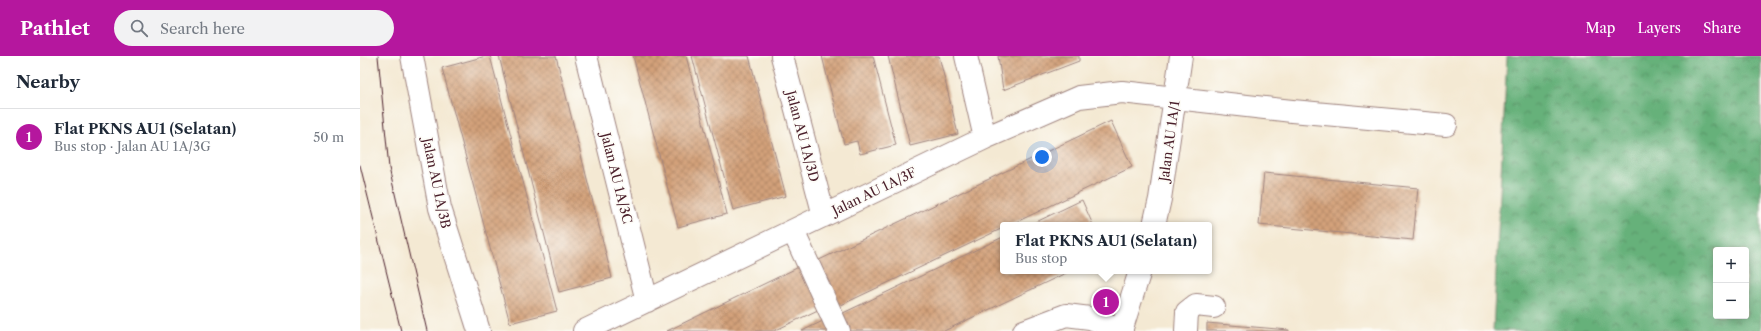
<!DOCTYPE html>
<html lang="en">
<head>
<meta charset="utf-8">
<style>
  :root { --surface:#fff; --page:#f2f2f3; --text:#1f2937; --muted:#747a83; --line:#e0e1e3; --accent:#b5179e }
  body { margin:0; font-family:"Libre Caslon Text",serif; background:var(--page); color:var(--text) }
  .controls { position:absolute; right:12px; bottom:12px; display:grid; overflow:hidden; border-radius:4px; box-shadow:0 2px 10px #0003 }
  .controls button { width:36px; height:36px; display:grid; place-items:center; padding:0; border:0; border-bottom:1px solid var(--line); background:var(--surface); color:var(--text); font:20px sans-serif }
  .you { position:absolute; left:682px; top:101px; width:14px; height:14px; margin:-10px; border:3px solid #fff; border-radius:50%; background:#1a73e8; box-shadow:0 0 0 6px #1a73e833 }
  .badge { display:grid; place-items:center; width:26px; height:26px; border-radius:50%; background:var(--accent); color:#fff; font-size:13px; font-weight:700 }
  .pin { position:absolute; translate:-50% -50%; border:2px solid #fff; box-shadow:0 1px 4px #0006 }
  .popup { position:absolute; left:640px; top:166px; width:212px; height:52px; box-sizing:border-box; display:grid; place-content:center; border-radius:4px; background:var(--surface); filter:drop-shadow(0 1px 3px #0005); font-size:13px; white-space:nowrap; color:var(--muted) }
  .popup b { font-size:15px; color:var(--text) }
  .popup::after { content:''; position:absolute; left:50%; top:100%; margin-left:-8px; border:8px solid transparent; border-top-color:var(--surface) }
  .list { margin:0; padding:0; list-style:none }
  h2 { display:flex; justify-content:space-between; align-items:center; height:52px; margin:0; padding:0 16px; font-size:17px }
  h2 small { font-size:13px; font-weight:400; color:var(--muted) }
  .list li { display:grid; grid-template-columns:26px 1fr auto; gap:12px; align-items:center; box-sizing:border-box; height:56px; padding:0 16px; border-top:1px solid var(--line) }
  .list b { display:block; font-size:15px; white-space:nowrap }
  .list p { margin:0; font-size:13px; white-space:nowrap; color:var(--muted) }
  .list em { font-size:13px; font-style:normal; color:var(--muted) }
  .icon { flex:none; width:22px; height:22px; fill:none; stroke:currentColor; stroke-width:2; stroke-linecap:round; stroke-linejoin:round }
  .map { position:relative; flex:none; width:1401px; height:275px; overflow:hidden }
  header { display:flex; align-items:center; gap:24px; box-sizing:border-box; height:56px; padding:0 20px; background:var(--accent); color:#fff }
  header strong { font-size:19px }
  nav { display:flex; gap:22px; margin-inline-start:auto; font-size:14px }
  .search { width:280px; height:36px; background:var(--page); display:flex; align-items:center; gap:10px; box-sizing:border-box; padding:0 14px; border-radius:22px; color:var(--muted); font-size:15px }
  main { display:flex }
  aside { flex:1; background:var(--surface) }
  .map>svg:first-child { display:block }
  .forest { fill:url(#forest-crowns); stroke:#586852; fill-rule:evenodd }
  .building { fill:url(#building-cross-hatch) }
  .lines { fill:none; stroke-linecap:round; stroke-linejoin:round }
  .minor-casing { stroke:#9f847f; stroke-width:24 }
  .minor { stroke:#fff; stroke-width:22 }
  .tram { stroke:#4a1f2b; stroke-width:1 }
  .labels { text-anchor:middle; stroke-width:3.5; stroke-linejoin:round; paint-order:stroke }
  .street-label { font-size:13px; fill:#4a1f2b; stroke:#fdfcf7 }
</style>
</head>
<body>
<header>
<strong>Pathlet</strong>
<div class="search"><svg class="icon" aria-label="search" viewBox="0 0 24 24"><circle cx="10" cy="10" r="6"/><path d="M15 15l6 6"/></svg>Search here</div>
<nav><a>Map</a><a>Layers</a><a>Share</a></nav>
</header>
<main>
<aside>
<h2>Nearby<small></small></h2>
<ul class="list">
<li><span class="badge">1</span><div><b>Flat PKNS AU1 (Selatan)</b><p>Bus stop · Jalan AU 1A/3G</p></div><em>50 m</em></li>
</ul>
</aside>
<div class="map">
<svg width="1401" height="275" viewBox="0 0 1401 275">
  <defs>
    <pattern id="forest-crowns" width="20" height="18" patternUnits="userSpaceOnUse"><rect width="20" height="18" fill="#66b17a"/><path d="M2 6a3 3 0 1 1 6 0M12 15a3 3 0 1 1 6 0" fill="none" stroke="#568f64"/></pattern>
    <pattern id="building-cross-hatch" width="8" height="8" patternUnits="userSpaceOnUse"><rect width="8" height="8" fill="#d3a17a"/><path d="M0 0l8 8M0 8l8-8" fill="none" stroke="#ad8364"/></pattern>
  </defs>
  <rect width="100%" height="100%" fill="#fdfcf7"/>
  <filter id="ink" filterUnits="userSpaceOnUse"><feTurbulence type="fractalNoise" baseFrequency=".025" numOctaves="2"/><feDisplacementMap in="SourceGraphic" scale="8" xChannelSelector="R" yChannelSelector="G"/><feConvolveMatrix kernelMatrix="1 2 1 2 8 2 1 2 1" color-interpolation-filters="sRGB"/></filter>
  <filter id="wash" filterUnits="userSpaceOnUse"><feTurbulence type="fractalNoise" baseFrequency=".012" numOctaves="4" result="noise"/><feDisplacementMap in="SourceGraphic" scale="16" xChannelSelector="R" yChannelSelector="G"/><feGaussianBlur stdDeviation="0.9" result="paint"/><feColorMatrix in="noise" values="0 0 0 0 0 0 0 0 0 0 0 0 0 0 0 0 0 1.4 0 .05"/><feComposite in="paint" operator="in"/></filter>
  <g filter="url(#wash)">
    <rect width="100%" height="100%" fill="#f4e9d3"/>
    <path class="forest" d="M 1147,0 L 1401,0 L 1401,275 L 1133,275 ZM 1356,194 L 1386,194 L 1386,260 L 1356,260 Z"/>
    <g id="blocks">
      <path class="building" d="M 126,0 L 130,0 L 197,255 L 150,267 L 82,12 Z
        M 139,0 L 196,0 L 252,222 L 199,236 Z
        M 273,0 L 326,0 L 367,158 L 318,171 Z
        M 332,0 L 389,0 L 426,140 L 373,154 Z
        M 462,0 L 513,0 L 536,89 L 500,98 L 497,85 L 484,88 Z
        M 528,0 L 579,0 L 598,78 L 550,90 Z
        M 638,0 L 719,0 L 719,5 L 643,34 Z
        M 751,65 L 772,111 L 650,169 L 643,169 L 643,172 L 479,250 L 457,205 Z
        M 904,117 L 1058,132 L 1053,184 L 899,169 Z
        M 722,144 L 733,169 L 669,169 L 674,167 Z
        M 643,181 L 643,215 L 710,215 L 584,275 L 489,275 L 481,258 Z
        M 443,209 L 464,251 L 414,275 L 307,275 Z
        M 469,262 L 475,275 L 442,275 Z
        M 847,267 L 929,274 L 929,275 L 847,275 Z"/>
    </g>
  </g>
  <g filter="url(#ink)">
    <use href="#blocks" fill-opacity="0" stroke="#9f847f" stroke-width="1"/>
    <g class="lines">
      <defs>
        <path id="minor" d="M 52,0 L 80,152 L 119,275
          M 226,0 L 287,245
          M 422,0 L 464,160
          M 606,0 L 625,82
          M 794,169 L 800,143 L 821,0
          M 433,175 L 479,275
          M 224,275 L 625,82 L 719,41 L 762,36 L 932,55 L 1086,69
          M 664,275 L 706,259 L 730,262 L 762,274
          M 761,275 L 780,215
          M 826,275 L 827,256 L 836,249 L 854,251"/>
      </defs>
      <use href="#minor" class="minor-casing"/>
      <use href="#minor" class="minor"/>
      <path class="tram" d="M 18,0 L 29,112 L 67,275
        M 0,109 L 41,275"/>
    </g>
  </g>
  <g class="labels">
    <g class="street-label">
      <text transform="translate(443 80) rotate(75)" y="5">Jalan AU 1A/3D</text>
      <text transform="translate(809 85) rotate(-82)" y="5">Jalan AU 1A/1</text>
      <text transform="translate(257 122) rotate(76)" y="5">Jalan AU 1A/3C</text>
      <text transform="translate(77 127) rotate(78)" y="5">Jalan AU 1A/3B</text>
      <text transform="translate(514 135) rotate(-26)" y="5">Jalan AU 1A/3F</text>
    </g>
  </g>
</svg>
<div class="controls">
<button>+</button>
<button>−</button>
</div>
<div class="you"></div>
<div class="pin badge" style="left:746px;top:246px">1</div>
<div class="popup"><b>Flat PKNS AU1 (Selatan)</b>Bus stop</div>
</div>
</main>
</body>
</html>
